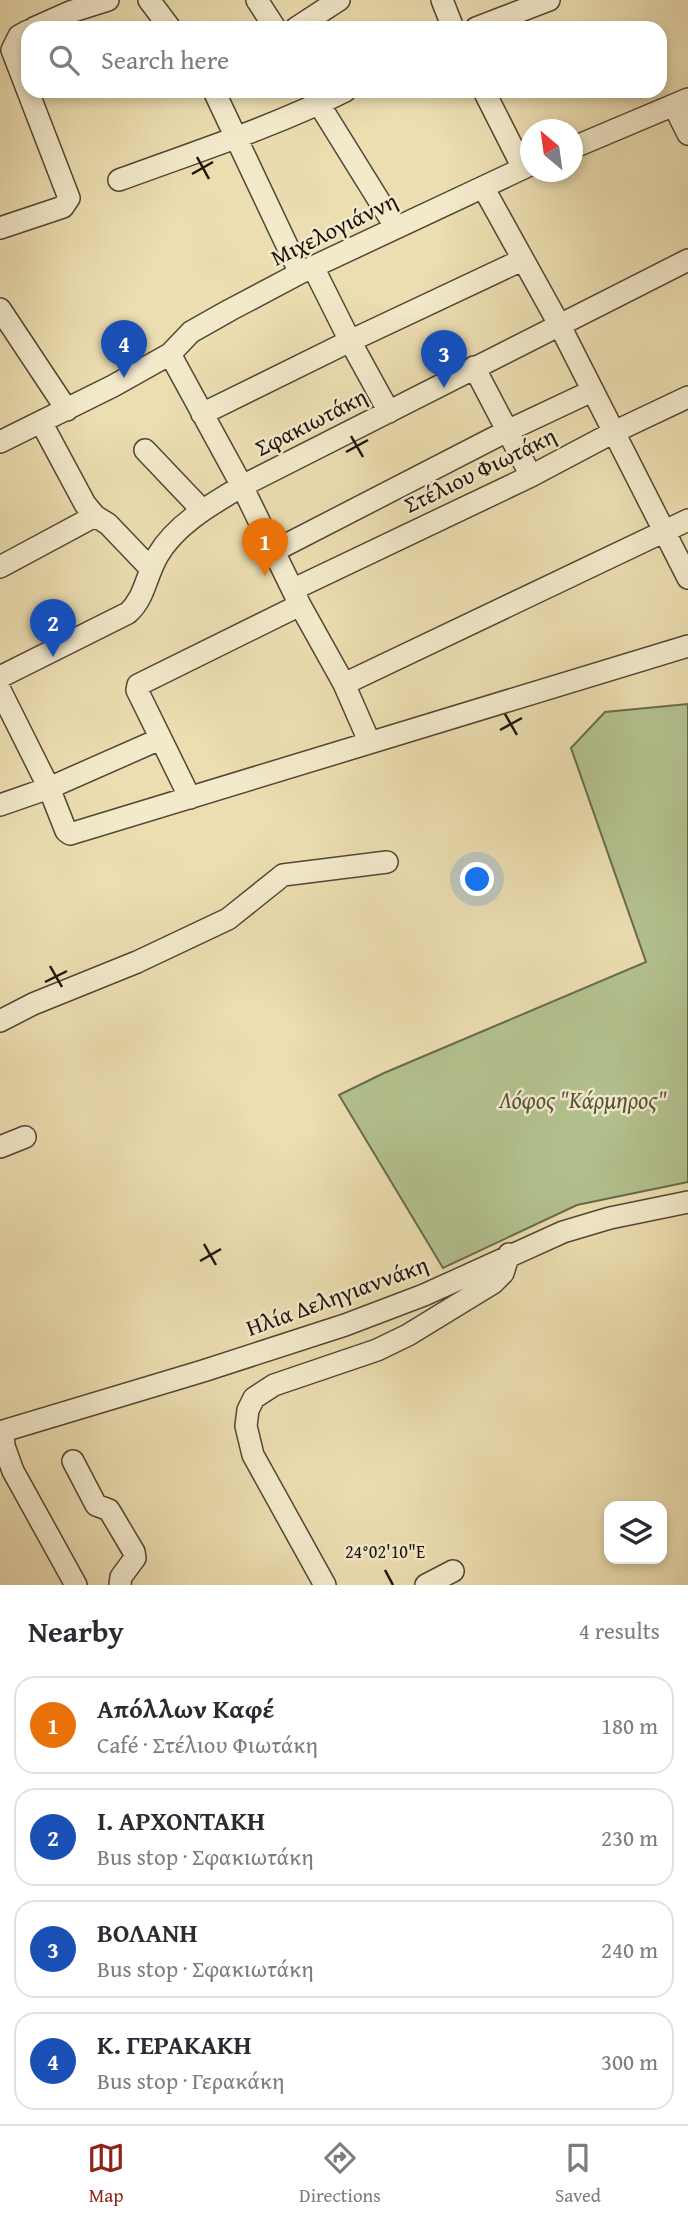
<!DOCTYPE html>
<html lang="en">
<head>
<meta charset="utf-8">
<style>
  :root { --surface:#fff; --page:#f7f7f7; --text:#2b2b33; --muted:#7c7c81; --line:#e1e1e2; --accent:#8f2418 }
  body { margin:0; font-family:"Gentium Book Plus",serif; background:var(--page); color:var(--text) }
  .controls { position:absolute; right:21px; bottom:21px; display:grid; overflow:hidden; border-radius:14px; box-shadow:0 4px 10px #0003 }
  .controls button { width:63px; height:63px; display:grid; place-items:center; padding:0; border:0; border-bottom:2px solid var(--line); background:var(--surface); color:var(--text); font:35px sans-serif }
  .compass { position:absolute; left:520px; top:119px; width:63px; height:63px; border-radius:50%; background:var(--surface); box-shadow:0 4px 10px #0003; rotate:331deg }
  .you { position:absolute; left:478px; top:880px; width:24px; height:24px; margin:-18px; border:5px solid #fff; border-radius:50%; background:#1a73e8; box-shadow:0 0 0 10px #1a73e833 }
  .badge { display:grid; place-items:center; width:46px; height:46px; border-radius:50%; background:var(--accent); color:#fff; font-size:23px; font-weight:700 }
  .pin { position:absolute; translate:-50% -58px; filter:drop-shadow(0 2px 4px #0008) }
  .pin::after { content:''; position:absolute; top:37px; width:24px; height:21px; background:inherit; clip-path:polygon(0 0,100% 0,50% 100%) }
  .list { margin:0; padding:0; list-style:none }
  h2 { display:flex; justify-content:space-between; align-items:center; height:91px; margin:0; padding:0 28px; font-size:30px }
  h2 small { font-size:23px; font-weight:400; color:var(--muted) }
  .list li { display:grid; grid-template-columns:46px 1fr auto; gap:21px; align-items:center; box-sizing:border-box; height:98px; margin:0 14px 14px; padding:0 14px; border:2px solid var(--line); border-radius:21px }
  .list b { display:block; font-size:26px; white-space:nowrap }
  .list p { margin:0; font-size:23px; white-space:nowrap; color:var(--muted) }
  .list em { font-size:23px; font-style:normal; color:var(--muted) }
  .icon { flex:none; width:38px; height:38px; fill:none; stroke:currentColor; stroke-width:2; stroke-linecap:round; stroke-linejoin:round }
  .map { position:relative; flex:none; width:688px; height:1585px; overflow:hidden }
  .search { position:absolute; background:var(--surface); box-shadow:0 4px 10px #0003; left:21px; right:21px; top:21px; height:77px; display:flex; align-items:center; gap:18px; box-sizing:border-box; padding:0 24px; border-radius:21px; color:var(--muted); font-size:26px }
  .sheet { height:539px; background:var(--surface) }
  nav { display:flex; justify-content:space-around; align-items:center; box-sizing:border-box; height:98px; border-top:2px solid var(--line); background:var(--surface); font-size:19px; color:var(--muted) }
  nav a { display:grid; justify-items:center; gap:4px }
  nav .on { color:var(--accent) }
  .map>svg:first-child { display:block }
  .green { fill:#b3c28f; stroke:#696b4e; stroke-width:2 }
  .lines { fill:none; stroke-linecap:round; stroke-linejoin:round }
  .minor-casing { stroke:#524636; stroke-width:24 }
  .minor { stroke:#f3eacc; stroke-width:21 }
  .ticks { fill:none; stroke:#1f140d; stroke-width:2.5 }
  .labels { text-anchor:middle; stroke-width:5; stroke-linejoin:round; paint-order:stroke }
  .street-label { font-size:23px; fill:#1f140d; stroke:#f3eacc }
  .park-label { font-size:23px; font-style:italic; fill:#53513a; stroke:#f3eacc }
  .ticks-label { font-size:18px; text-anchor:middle; fill:#1f140d; stroke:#f3eacc; stroke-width:5; stroke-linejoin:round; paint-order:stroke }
</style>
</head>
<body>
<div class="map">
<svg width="688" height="1585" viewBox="0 0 688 1585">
  <rect width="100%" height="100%" fill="#ecdeb1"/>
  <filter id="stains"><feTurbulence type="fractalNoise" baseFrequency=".00286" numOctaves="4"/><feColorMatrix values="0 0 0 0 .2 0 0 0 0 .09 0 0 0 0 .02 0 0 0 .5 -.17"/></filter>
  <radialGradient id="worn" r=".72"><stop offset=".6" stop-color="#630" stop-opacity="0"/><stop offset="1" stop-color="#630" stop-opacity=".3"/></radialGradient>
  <path class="green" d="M 688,704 L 688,1182 L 577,1205 L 443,1268 L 339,1095 L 384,1073 L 646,962 L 571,748 L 605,712 Z"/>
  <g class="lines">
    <defs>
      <path id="minor" d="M 149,0 L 170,28
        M 257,0 L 275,28
        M 442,0 L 453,28
        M 34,28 L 70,12 L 108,0
        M 296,28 L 339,0
        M 476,28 L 549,0
        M 214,91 L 300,273
        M 484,91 L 523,168
        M 319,104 L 396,228
        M 674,106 L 688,134
        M 572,148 L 688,99
        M 119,180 C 195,152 273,127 345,91
        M 483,187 L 560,326 L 688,578
        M 0,228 L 63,207 L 69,198 L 12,50 L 19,36 L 28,31
        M 313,267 L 350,341 L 389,412
        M 0,309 L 67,410
        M 170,354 L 242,486 L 300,605 L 344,684 L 369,741
        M 474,367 L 531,476
        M 202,414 L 350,341 L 522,260
        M 41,422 L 85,504 L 95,516 L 108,524 L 151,569
        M 0,442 L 113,386 L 170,354 L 191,332 L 230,310 L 300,273 L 530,165
        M 145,450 L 202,510
        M 274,551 L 507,431 L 592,391
        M 0,567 L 95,516
        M 294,589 L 531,476 L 614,432 L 688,397
        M 0,677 L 128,613 C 145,598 146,575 158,555 C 176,524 212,504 242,486 L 688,260
        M 344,684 L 688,520
        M 0,690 L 49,788 L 66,831 L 70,834 L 688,646
        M 190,798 L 137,690 L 138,685 L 300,605
        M 0,805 L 49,788 L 160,739
        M 0,1021 L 33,1004 L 137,962 L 228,919 L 283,875 L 387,862
        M 0,1147 L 25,1137
        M 3,1431 L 4,1446 L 13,1471 L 76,1585
        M 0,1432 L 203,1371 L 345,1325 L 424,1295 L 563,1232 L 610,1218 L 688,1202
        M 73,1461 L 96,1505 L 109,1510 L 134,1552 L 135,1558 L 121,1577 L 120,1585
        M 325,1585 L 253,1455 L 246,1426 L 248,1410 L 254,1398 L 274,1385 L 377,1350 L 408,1335 L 493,1283 L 503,1273 L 509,1254
        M 426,1585 L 453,1571"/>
    </defs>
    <use href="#minor" class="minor-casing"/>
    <use href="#minor" class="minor"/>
  </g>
  <path class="ticks" d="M 197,157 L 209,179M 192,174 L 213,162M 351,436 L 363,457M 346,452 L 368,440M 505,714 L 517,735M 500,730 L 522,718M 50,966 L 62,987M 45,982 L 67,971M 204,1244 L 216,1265M 200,1261 L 221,1249M 385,1570 L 393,1585"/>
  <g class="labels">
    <g class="street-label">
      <text transform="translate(334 229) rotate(-26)" y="8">Μιχελογιάννη</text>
      <text transform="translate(311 422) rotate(-27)" y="8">Σφακιωτάκη</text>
      <text transform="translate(480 470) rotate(-26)" y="8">Στέλιου Φιωτάκη</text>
      <text transform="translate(337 1296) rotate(-20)" y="8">Ηλία Δεληγιαννάκη</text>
    </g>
    <g class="park-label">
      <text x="583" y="1108">Λόφος "Κάρμηρος"</text>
    </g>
  </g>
  <g class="ticks-label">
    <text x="385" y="1558">24°02'10"E</text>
  </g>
  <rect width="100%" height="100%" filter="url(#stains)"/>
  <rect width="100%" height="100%" fill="url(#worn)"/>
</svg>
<div class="controls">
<button><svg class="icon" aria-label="layers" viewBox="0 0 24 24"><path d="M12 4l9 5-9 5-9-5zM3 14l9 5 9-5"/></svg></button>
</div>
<svg class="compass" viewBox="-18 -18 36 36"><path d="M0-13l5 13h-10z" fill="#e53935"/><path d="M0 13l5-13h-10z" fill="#7c7c81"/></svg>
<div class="you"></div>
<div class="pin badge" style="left:265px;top:576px;background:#e8710a">1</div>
<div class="pin badge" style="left:53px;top:657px;background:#1a4fb4">2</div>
<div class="pin badge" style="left:444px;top:388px;background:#1a4fb4">3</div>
<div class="pin badge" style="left:124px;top:378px;background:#1a4fb4">4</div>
<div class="search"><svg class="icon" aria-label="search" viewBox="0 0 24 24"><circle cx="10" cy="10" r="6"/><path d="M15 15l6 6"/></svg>Search here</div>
</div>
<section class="sheet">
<h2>Nearby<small>4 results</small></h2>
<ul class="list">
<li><span class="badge" style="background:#e8710a">1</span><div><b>Απόλλων Καφέ</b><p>Café · Στέλιου Φιωτάκη</p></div><em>180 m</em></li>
<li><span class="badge" style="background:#1a4fb4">2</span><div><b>Ι. ΑΡΧΟΝΤΑΚΗ</b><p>Bus stop · Σφακιωτάκη</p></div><em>230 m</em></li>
<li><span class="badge" style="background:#1a4fb4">3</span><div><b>ΒΟΛΑΝΗ</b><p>Bus stop · Σφακιωτάκη</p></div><em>240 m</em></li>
<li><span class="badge" style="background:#1a4fb4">4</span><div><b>Κ. ΓΕΡΑΚΑΚΗ</b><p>Bus stop · Γερακάκη</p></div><em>300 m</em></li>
</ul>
</section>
<nav>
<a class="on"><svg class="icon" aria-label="map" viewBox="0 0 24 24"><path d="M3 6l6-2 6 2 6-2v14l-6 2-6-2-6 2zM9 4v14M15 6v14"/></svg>Map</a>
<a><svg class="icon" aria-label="directions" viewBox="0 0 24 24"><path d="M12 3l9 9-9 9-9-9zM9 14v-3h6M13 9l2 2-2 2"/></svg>Directions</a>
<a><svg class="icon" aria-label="saved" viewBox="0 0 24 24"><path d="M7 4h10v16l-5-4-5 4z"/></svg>Saved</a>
</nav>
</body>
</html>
